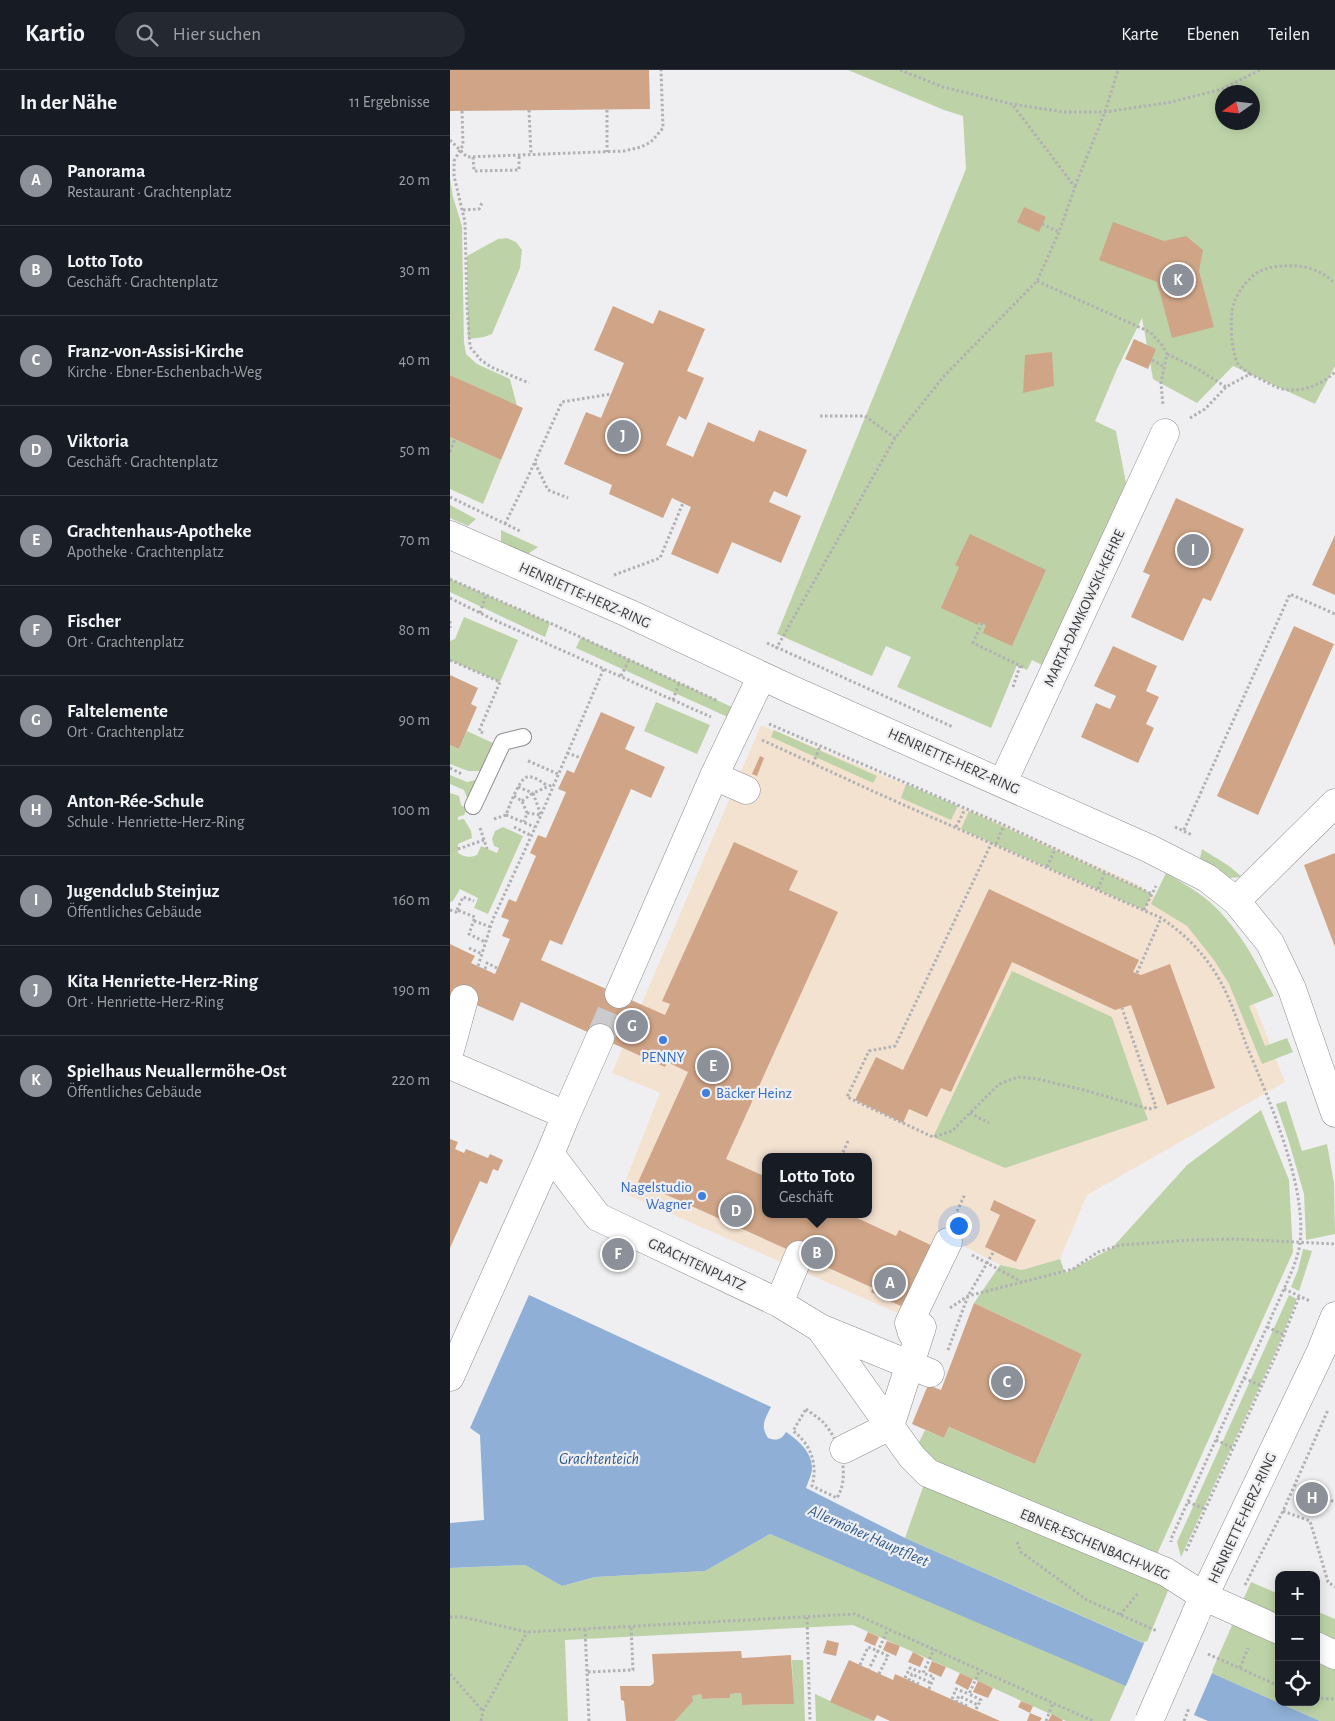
<!DOCTYPE html>
<html lang="de">
<head>
<meta charset="utf-8">
<style>
  :root { --surface:#171b24; --page:#242831; --text:#f1f3f6; --muted:#9ea1a6; --line:#363941; --accent:#8c9099 }
  body { margin:0; font-family:"Alegreya Sans",sans-serif; background:var(--page); color:var(--text) }
  .controls { position:absolute; right:15px; bottom:15px; display:grid; overflow:hidden; border-radius:10px; box-shadow:0 2px 12px #0003 }
  .controls button { width:45px; height:45px; display:grid; place-items:center; padding:0; border:0; border-bottom:1px solid var(--line); background:var(--surface); color:var(--text); font:25px sans-serif }
  .compass { position:absolute; left:765px; top:15px; width:45px; height:45px; border-radius:50%; background:var(--surface); box-shadow:0 2px 12px #0003; rotate:256deg }
  .you { position:absolute; left:508px; top:1155px; width:18px; height:18px; margin:-12px; border:4px solid #fff; border-radius:50%; background:#1a73e8; box-shadow:0 0 0 8px #1a73e833 }
  .badge { display:grid; place-items:center; width:32px; height:32px; border-radius:50%; background:var(--accent); color:#fff; font-size:16px; font-weight:700 }
  .pin { position:absolute; translate:-50% -50%; border:2px solid #fff; box-shadow:0 1px 5px #0006 }
  .popup { position:absolute; left:312px; top:1083px; width:110px; height:65px; box-sizing:border-box; display:grid; place-content:center; border-radius:10px; background:var(--surface); filter:drop-shadow(0 1px 4px #0005); font-size:16px; white-space:nowrap; color:var(--muted) }
  .popup b { font-size:19px; color:var(--text) }
  .popup::after { content:''; position:absolute; left:50%; top:100%; margin-left:-10px; border:10px solid transparent; border-top-color:var(--surface) }
  .list { margin:0; padding:0; list-style:none }
  h2 { display:flex; justify-content:space-between; align-items:center; height:65px; margin:0; padding:0 20px; font-size:21px }
  h2 small { font-size:16px; font-weight:400; color:var(--muted) }
  .list li { display:grid; grid-template-columns:32px 1fr auto; gap:15px; align-items:center; box-sizing:border-box; height:90px; padding:0 20px; border-top:1px solid var(--line) }
  .list b { display:block; font-size:19px; white-space:nowrap }
  .list p { margin:0; font-size:16px; white-space:nowrap; color:var(--muted) }
  .list em { font-size:16px; font-style:normal; color:var(--muted) }
  .icon { flex:none; width:28px; height:28px; fill:none; stroke:currentColor; stroke-width:2; stroke-linecap:round; stroke-linejoin:round }
  .map { position:relative; flex:none; width:885px; height:1651px; overflow:hidden }
  header { display:flex; align-items:center; gap:30px; box-sizing:border-box; height:70px; padding:0 25px; background:var(--surface); border-bottom:1px solid var(--line) }
  header strong { font-size:24px }
  nav { display:flex; gap:28px; margin-inline-start:auto; font-size:18px }
  .search { width:350px; height:45px; background:var(--page); display:flex; align-items:center; gap:12px; box-sizing:border-box; padding:0 18px; border-radius:28px; color:var(--muted); font-size:19px }
  main { display:flex }
  aside { flex:1; background:var(--surface) }
  .map>svg:first-child { display:block }
  .commercial { fill:#f4e2d1; fill-rule:evenodd }
  .green { fill:#bdd3a7; fill-rule:evenodd }
  .water { fill:#8fafd6 }
  .pier { fill:#efeff2 }
  .building { fill:#d0a587 }
  .lines { fill:none; stroke-linecap:round; stroke-linejoin:round }
  .street-tunnel { stroke:#cbcbce; stroke-width:28; stroke-dasharray:28 14; stroke-linecap:butt }
  .lane-casing { stroke:#8c8d8f; stroke-width:18 }
  .street-casing { stroke:#8c8d8f; stroke-width:29 }
  .path { stroke:#b1b1b3; stroke-width:3; stroke-dasharray:2.5 2.5; stroke-linecap:butt }
  .lane { stroke:#fff; stroke-width:16 }
  .street { stroke:#fff; stroke-width:28 }
  .street-bridge-casing { stroke:#8c8d8f; stroke-width:29; stroke-linecap:butt }
  .path-bridge { stroke:#b1b1b3; stroke-width:3; stroke-dasharray:2.5 2.5; stroke-linecap:butt }
  .street-bridge { stroke:#fff; stroke-width:28 }
  .shop-dot { fill:#3f7fe0; stroke:#efeff2; stroke-width:2 }
  .labels { text-anchor:middle; stroke-width:4.5; stroke-linejoin:round; paint-order:stroke }
  .street-label { font-size:15px; fill:#3b3b3c; stroke:#efeff2 }
  .shop-label { font-size:15px; fill:#366cbe; stroke:#efeff2 }
  .water-label { font-size:16px; font-style:italic; fill:#2c578a; stroke:#efeff2 }
</style>
</head>
<body>
<header>
<strong>Kartio</strong>
<div class="search"><svg class="icon" aria-label="search" viewBox="0 0 24 24"><circle cx="10" cy="10" r="6"/><path d="M15 15l6 6"/></svg>Hier suchen</div>
<nav><a>Karte</a><a>Ebenen</a><a>Teilen</a></nav>
</header>
<main>
<aside>
<h2>In der Nähe<small>11 Ergebnisse</small></h2>
<ul class="list">
<li><span class="badge">A</span><div><b>Panorama</b><p>Restaurant · Grachtenplatz</p></div><em>20 m</em></li>
<li><span class="badge">B</span><div><b>Lotto Toto</b><p>Geschäft · Grachtenplatz</p></div><em>30 m</em></li>
<li><span class="badge">C</span><div><b>Franz-von-Assisi-Kirche</b><p>Kirche · Ebner-Eschenbach-Weg</p></div><em>40 m</em></li>
<li><span class="badge">D</span><div><b>Viktoria</b><p>Geschäft · Grachtenplatz</p></div><em>50 m</em></li>
<li><span class="badge">E</span><div><b>Grachtenhaus-Apotheke</b><p>Apotheke · Grachtenplatz</p></div><em>70 m</em></li>
<li><span class="badge">F</span><div><b>Fischer</b><p>Ort · Grachtenplatz</p></div><em>80 m</em></li>
<li><span class="badge">G</span><div><b>Faltelemente</b><p>Ort · Grachtenplatz</p></div><em>90 m</em></li>
<li><span class="badge">H</span><div><b>Anton-Rée-Schule</b><p>Schule · Henriette-Herz-Ring</p></div><em>100 m</em></li>
<li><span class="badge">I</span><div><b>Jugendclub Steinjuz</b><p>Öffentliches Gebäude</p></div><em>160 m</em></li>
<li><span class="badge">J</span><div><b>Kita Henriette-Herz-Ring</b><p>Ort · Henriette-Herz-Ring</p></div><em>190 m</em></li>
<li><span class="badge">K</span><div><b>Spielhaus Neuallermöhe-Ost</b><p>Öffentliches Gebäude</p></div><em>220 m</em></li>
</ul>
</aside>
<div class="map">
<svg width="885" height="1651" viewBox="0 0 885 1651">
  <rect width="100%" height="100%" fill="#efeff2"/>
  <path class="commercial" d="M 311,655 L 539,749 L 685,813 L 755,861 L 806,938 L 835,1012 L 637,1125 L 610,1189 L 572,1200 L 550,1195 L 506,1172 L 468,1252 L 171,1122 L 210,1023 L 162,1003 ZM 316,1087 L 418,1087 L 418,1144 L 316,1144 Z"/>
  <path class="green" d="M 398,0 L 885,0 L 885,296 L 865,334 L 783,296 L 747,333 L 703,309 L 692,248 L 667,299 L 645,351 L 666,361 L 676,413 L 592,595 L 582,590 L 577,600 L 567,595 L 541,658 L 447,617 L 461,587 L 436,576 L 422,606 L 327,564 L 516,99 L 513,46 L 494,40 ZM 772,22 L 802,22 L 802,52 L 772,52 Z
    M 0,108 L 3,127 L 12,156 L 14,272 L 16,284 L 27,294 L 60,309 L 67,336 L 0,305 Z
    M 57,168 L 66,172 L 72,180 L 70,198 L 42,264 L 34,267 L 18,269 L 17,186 L 48,169 Z
    M 0,367 L 51,390 L 33,434 L 0,419 Z
    M 0,435 L 26,449 L 18,456 L 0,448 Z
    M 51,460 L 88,477 L 78,484 L 51,472 Z
    M 0,509 L 100,553 L 95,567 L 0,522 Z
    M 14,547 L 68,570 L 50,612 L 0,590 L 0,571 L 5,569 Z
    M 131,567 L 286,639 L 282,649 L 126,578 Z
    M 206,632 L 260,655 L 247,684 L 194,661 Z
    M 324,660 L 427,706 L 423,713 L 321,667 Z
    M 17,661 L 45,674 L 34,701 L 18,701 L 0,694 L 0,675 L 9,679 Z
    M 0,705 L 17,712 L 25,710 L 30,712 L 22,730 L 17,728 L 14,720 L 0,714 Z
    M 456,714 L 508,736 L 501,750 L 451,728 Z
    M 0,723 L 9,726 L 11,735 L 17,739 L 14,745 L 8,747 L 8,750 L 14,749 L 21,761 L 22,768 L 8,774 L 8,783 C 14,787 20,788 27,785 L 31,776 L 47,783 L 49,778 L 44,776 L 42,769 L 45,761 L 53,757 L 73,766 L 38,844 L 24,838 L 28,828 L 10,819 L 3,831 L 0,832 Z
    M 519,741 L 702,824 L 694,840 L 511,759 Z
    M 752,779 L 779,796 L 792,807 L 779,808 L 750,789 Z
    M 716,803 C 729,811 744,819 755,828 C 787,854 805,890 824,926 L 799,936 L 815,976 L 837,968 L 843,982 L 812,994 L 779,914 L 764,890 L 737,856 L 701,834 Z
    M 562,901 L 662,947 L 698,1050 L 555,1098 L 483,1067 Z
    M 836,1031 L 852,1081 L 877,1074 L 884,1113 L 885,1164 L 856,1170 L 854,1124 L 839,1072 L 826,1034 Z
    M 811,1040 L 839,1110 L 843,1182 L 698,1504 L 720,1516 L 696,1574 L 455,1468 L 478,1403 L 462,1387 L 475,1360 L 494,1368 L 499,1357 L 585,1394 L 632,1284 L 524,1233 L 550,1195 L 572,1200 L 610,1189 L 615,1203 L 662,1178 L 737,1095 Z
    M 853,1179 L 862,1181 L 849,1221 L 841,1217 L 848,1200 Z
    M 839,1225 L 847,1229 L 827,1279 L 731,1487 L 727,1472 Z
    M 320,1464 L 676,1615 L 660,1651 L 616,1651 L 403,1555 L 115,1570 L 118,1651 L 0,1651 L 0,1498 L 75,1495 L 112,1516 L 145,1507 L 255,1501 Z
    M 801,1512 L 829,1524 L 829,1632 L 866,1632 L 866,1541 L 885,1549 L 885,1651 L 870,1651 L 761,1603 Z
    M 342,1590 L 353,1590 L 355,1651 L 225,1651 L 242,1626 L 251,1624 L 252,1629 L 280,1628 L 280,1624 L 291,1623 L 292,1635 L 343,1634 Z
    M 365,1624 L 424,1651 L 366,1651 Z"/>
  <path class="water" d="M 79,1225 L 321,1337 C 315,1349 310,1356 318,1368 C 327,1371 331,1370 336,1362 C 348,1370 362,1382 362,1398 C 362,1404 358,1412 356,1418 L 455,1468 L 870,1651 L 758,1651 L 320,1464 L 255,1501 L 145,1507 L 112,1516 L 75,1495 L 0,1498 L 0,1453 L 34,1450 L 30,1365 L 20,1358 Z"/>
  <path class="pier" d="M 695,1571 L 763,1601 L 743,1647 L 675,1618 Z"/>
  <path class="building" d="M 0,0 L 199,0 L 200,39 L 0,41 Z
    M 574,137 L 596,147 L 589,162 L 567,152 Z
    M 663,152 L 714,171 L 736,166 L 753,180 L 749,201 L 764,257 L 722,268 L 707,212 L 649,190 Z
    M 163,236 L 203,254 L 209,240 L 255,259 L 237,301 L 254,308 L 236,350 L 229,346 L 216,375 L 243,387 L 258,352 L 304,372 L 309,360 L 357,380 L 337,427 L 324,421 L 319,432 L 351,446 L 331,493 L 282,472 L 268,504 L 221,484 L 241,437 L 222,428 L 213,448 L 159,424 L 162,415 L 114,394 L 136,342 L 151,348 L 174,293 L 144,280 Z
    M 684,269 L 706,279 L 698,299 L 675,289 Z
    M 602,282 L 604,316 L 573,323 L 575,285 Z
    M 0,305 L 73,338 L 51,390 L 0,367 Z
    M 726,428 L 794,459 L 761,531 L 753,528 L 733,571 L 681,547 L 700,505 L 693,502 Z
    M 520,464 L 596,500 L 562,576 L 533,563 L 536,555 L 529,552 L 528,555 L 491,538 L 509,497 L 505,495 Z
    M 885,465 L 885,525 L 862,515 Z
    M 844,556 L 884,574 L 808,745 L 767,726 Z
    M 663,576 L 707,596 L 696,621 L 709,627 L 696,654 L 704,658 L 688,693 L 631,667 L 646,633 L 660,639 L 666,626 L 644,616 Z
    M 0,605 L 28,618 L 21,634 L 27,637 L 9,679 L 0,675 Z
    M 151,642 L 185,657 L 175,679 L 215,697 L 201,728 L 181,719 L 112,875 L 100,870 L 91,890 L 215,945 L 220,934 L 212,931 L 284,772 L 348,801 L 339,820 L 388,842 L 276,1089 L 316,1107 L 316,1144 L 407,1144 L 405,1147 L 446,1166 L 449,1160 L 487,1178 L 459,1240 L 421,1222 L 423,1218 L 188,1112 L 238,1002 L 217,992 L 215,997 L 71,932 L 63,951 L 6,926 L 0,941 L 0,874 L 25,886 L 21,893 L 45,904 L 60,869 L 52,866 L 59,850 L 51,847 L 59,829 L 66,832 L 86,786 L 80,783 L 88,765 L 96,768 L 116,722 L 108,719 L 117,700 L 124,703 Z
    M 310,686 L 314,688 L 307,706 L 302,704 Z
    M 885,783 L 885,877 L 854,795 Z
    M 539,819 L 689,890 L 683,902 L 691,905 L 720,894 L 765,1018 L 717,1035 L 681,935 L 665,940 L 562,892 L 501,1022 L 491,1018 L 477,1047 L 459,1039 L 453,1053 L 405,1030 L 426,987 L 453,1000 Z
    M 0,1069 L 8,1072 L 5,1079 L 14,1083 L 16,1079 L 38,1088 L 40,1084 L 53,1090 L 48,1101 L 43,1099 L 37,1114 L 30,1111 L 0,1178 Z
    M 544,1130 L 586,1150 L 566,1192 L 535,1177 L 550,1145 L 540,1140 Z
    M 524,1233 L 632,1284 L 585,1394 L 499,1357 L 494,1368 L 462,1354 L 478,1315 L 491,1320 Z
    M 418,1562 L 429,1567 L 425,1576 L 414,1571 Z
    M 377,1570 L 389,1573 L 386,1586 L 373,1583 Z
    M 437,1571 L 450,1576 L 446,1586 L 433,1580 Z
    M 291,1581 L 292,1588 L 341,1585 L 344,1634 L 292,1635 L 291,1623 L 280,1624 L 280,1628 L 252,1629 L 251,1624 L 242,1626 L 243,1631 L 225,1651 L 176,1651 L 174,1631 L 171,1630 L 170,1616 L 200,1616 L 203,1614 L 204,1612 L 202,1584 Z
    M 463,1582 L 474,1588 L 470,1597 L 458,1592 Z
    M 399,1590 L 443,1610 L 445,1604 L 550,1651 L 440,1651 L 427,1645 L 424,1651 L 380,1632 Z
    M 482,1591 L 496,1597 L 491,1607 L 478,1601 Z
    M 510,1603 L 523,1609 L 518,1620 L 505,1613 Z
    M 528,1611 L 543,1618 L 538,1628 L 523,1622 Z
    M 571,1631 L 583,1636 L 580,1643 L 592,1648 L 590,1651 L 577,1651 L 580,1643 L 568,1637 Z
    M 602,1644 L 613,1650 L 612,1651 L 598,1651 Z"/>
  <g class="lines">
    <path class="street-tunnel" d="M 150,968 L 169,924"/>
    <defs>
      <path id="lane" d="M 23,736 L 53,672 L 73,667"/>
      <path id="street" d="M 0,465 L 178,543 L 340,619 L 698,778 L 757,808 L 786,831 L 820,873 L 842,919 L 885,1043
        M 264,706 L 296,720
        M 553,712 L 715,363
        M 786,831 L 885,733
        M 169,924 L 264,706 L 306,618
        M 0,980 L 14,929
        M 0,995 L 116,1045 L 100,1084 L 148,1147 L 329,1233 L 370,1258 L 462,1387 L 478,1403 L 716,1502 L 755,1527 L 829,1560
        M 116,1045 L 150,968
        M 329,1233 L 349,1185
        M 370,1258 L 480,1303
        M 462,1263 L 459,1253 L 498,1172
        M 0,1307 L 100,1084
        M 394,1379 L 440,1356 L 472,1257
        M 746,1543 L 871,1281 L 885,1246
        M 866,1576 L 885,1585"/>
    </defs>
    <use href="#lane" class="lane-casing"/>
    <use href="#street" class="street-casing"/>
    <path class="path" d="M 450,0 L 493,17 L 562,34 L 613,42 L 655,42 L 722,32 L 772,19 L 810,0
      M 79,40 L 81,85
      M 157,40 L 157,82
      M 12,41 L 13,75 L 4,91 L 4,106 L 15,152 L 17,236 L 20,277 L 31,290 L 41,297 L 79,313
      M 0,70 L 17,87 L 174,81 L 191,77 L 201,72 L 213,58 L 211,0
      M 23,87 L 24,101 L 69,100 L 69,85
      M 625,116 L 655,42 L 668,0
      M 13,140 L 29,139 L 33,131
      M 592,154 L 609,162
      M 587,211 L 700,262 L 712,275 L 717,284 L 711,313 L 713,336
      M 717,284 L 746,298 L 776,317
      M 702,290 L 714,297
      M 800,304 C 796,301 791,298 788,294 C 781,282 779,246 784,233 C 788,221 799,207 810,201 C 822,196 835,195 848,196 C 861,197 877,204 885,214
      M 370,346 L 415,346 L 445,368
      M 740,348 L 755,339 L 776,317 L 800,304 C 809,308 819,314 829,318 C 848,324 871,316 885,302
      M 0,382 L 5,369
      M 85,393 L 98,420 L 118,428
      M 0,427 L 72,462
      M 55,454 L 77,409 L 112,332 L 161,324
      M 164,505 L 210,488 L 233,433
      M 0,509 L 100,553 L 268,631
      M 0,528 L 42,549 L 261,647
      M 30,543 L 36,525
      M 0,551 L 0,558
      M 532,553 L 523,573 L 575,598
      M 317,573 L 503,657
      M 326,579 L 445,368 L 494,306 L 587,211 L 609,162 L 625,117 L 562,34
      M 0,590 L 50,612 L 29,661 L 33,663
      M 171,606 L 179,590
      M 563,617 L 570,596
      M 223,630 L 229,613
      M 319,654 L 554,755 L 702,824
      M 312,670 L 429,724 L 711,848 C 730,861 746,875 760,895 C 777,918 786,947 796,974 C 818,1028 857,1115 850,1173 C 848,1189 840,1205 834,1219 L 721,1469 L 721,1472
      M 117,683 L 131,688
      M 78,691 L 108,704
      M 363,694 L 370,676
      M 0,698 L 12,704
      M 68,717 L 83,723
      M 64,726 L 72,731 L 77,743 L 74,752
      M 72,731 L 83,723
      M 77,743 L 91,745 L 83,723 L 104,714
      M 56,745 L 85,757
      M 44,749 L 56,745 C 59,737 69,709 77,707 C 83,705 93,713 98,716
      M 64,757 L 82,766
      M 506,757 L 515,739
      M 725,757 L 742,765
      M 30,758 L 37,779
      M 734,760 L 840,524 L 885,544
      M 542,772 L 445,976 L 419,981 L 397,1027 L 483,1067 L 502,1061 L 549,1014 L 568,1007 L 587,1009 L 634,1020 L 699,1039 L 706,1037 L 672,938
      M 546,774 L 554,755
      M 8,779 L 34,770
      M 597,797 L 605,779
      M 648,819 L 655,802
      M 0,840 L 6,842 L 7,840 L 25,847 L 19,864 L 35,872
      M 7,840 L 13,827 L 24,831
      M 694,840 L 706,816
      M 24,851 L 41,857
      M 19,878 L 32,884
      M 28,896 L 43,849 L 91,745 L 154,598
      M 35,899 L 37,893 L 47,898
      M 687,903 L 711,848
      M 520,1043 L 539,1053
      M 391,1087 L 398,1071
      M 505,1146 L 515,1124
      M 522,1185 L 572,1212
      M 834,1219 L 860,1231
      M 500,1238 L 518,1226 L 623,1199 L 648,1182 L 671,1175 L 741,1170 L 785,1169 L 885,1174
      M 817,1257 L 834,1265
      M 498,1280 L 518,1226 L 544,1181
      M 794,1308 L 812,1316
      M 356,1339 C 361,1343 367,1347 372,1351 C 390,1370 401,1405 387,1428 L 362,1416 C 368,1395 361,1374 343,1361 Z
      M 766,1370 L 783,1378
      M 844,1415 L 885,1432
      M 738,1432 L 755,1439
      M 833,1441 L 860,1451 L 878,1512 L 885,1517
      M 567,1472 L 571,1482 L 637,1530 L 707,1561
      M 736,1481 L 829,1278 L 849,1227
      M 795,1515 L 833,1441 L 878,1340
      M 670,1545 L 689,1522
      M 0,1547 L 13,1547 L 77,1562 L 405,1544 L 643,1651
      M 357,1547 L 360,1651
      M 135,1559 L 137,1602
      M 758,1584 L 829,1616
      M 410,1595 L 418,1577 L 428,1581 L 419,1599
      M 790,1598 L 798,1578
      M 0,1604 L 33,1641
      M 429,1604 L 438,1586 L 428,1581 L 438,1559
      M 455,1608 L 460,1598 L 473,1603
      M 469,1614 L 459,1610 L 462,1604 L 481,1613
      M 479,1619 L 484,1607 L 473,1603 L 484,1579
      M 866,1628 L 885,1629
      M 502,1629 L 506,1619 L 519,1624
      M 517,1636 L 506,1631 L 509,1626 L 528,1635
      M 526,1639 L 531,1630 L 519,1624 L 530,1600
      M 31,1651 L 33,1641 L 77,1562
      M 139,1651 L 137,1602 L 183,1600 L 181,1556
      M 596,1651 L 603,1633"/>
    <use href="#lane" class="lane"/>
    <use href="#street" class="street"/>
    <defs>
      <path id="street-bridge" d="M 699,1651 L 745,1546"/>
    </defs>
    <use href="#street-bridge" class="street-bridge-casing"/>
    <path class="path-bridge" d="M 734,1651 L 739,1638"/>
    <use href="#street-bridge" class="street-bridge"/>
  </g>
  <g class="shop-dot">
    <circle cx="213" cy="970" r="5"/>
    <circle cx="256" cy="1023" r="5"/>
    <circle cx="252" cy="1126" r="5"/>
  </g>
  <g class="labels">
    <g class="street-label">
      <text transform="translate(135 525) rotate(24)" y="5">HENRIETTE-HERZ-RING</text>
      <text transform="translate(634 538) rotate(-65)" y="5">MARTA-DAMKOWSKI-KEHRE</text>
      <text transform="translate(504 691) rotate(24)" y="5">HENRIETTE-HERZ-RING</text>
      <text transform="translate(247 1194) rotate(25)" y="5">GRACHTENPLATZ</text>
      <text transform="translate(792 1448) rotate(-65)" y="5">HENRIETTE-HERZ-RING</text>
      <text transform="translate(645 1474) rotate(23)" y="5">EBNER-ESCHENBACH-WEG</text>
    </g>
    <g class="shop-label">
      <text x="213" y="992">PENNY</text>
      <text x="266" y="1028" text-anchor="start">Bäcker Heinz</text>
      <text x="242" y="1122" text-anchor="end">Nagelstudio<tspan x="242" dy="17">Wagner</tspan></text>
    </g>
    <g class="water-label">
      <text x="149" y="1394">Grachtenteich</text>
      <text transform="translate(419 1465) rotate(24)" y="6">Allermöher Hauptfleet</text>
    </g>
  </g>
</svg>
<div class="controls">
<button>+</button>
<button>−</button>
<button><svg class="icon" aria-label="locate" viewBox="0 0 24 24"><circle cx="12" cy="12" r="6"/><path d="M12 2v4M12 18v4M2 12h4M18 12h4"/></svg></button>
</div>
<svg class="compass" viewBox="-18 -18 36 36"><path d="M0-13l5 13h-10z" fill="#e53935"/><path d="M0 13l5-13h-10z" fill="#9ea1a6"/></svg>
<div class="you"></div>
<div class="pin badge" style="left:440px;top:1213px">A</div>
<div class="pin badge" style="left:367px;top:1183px">B</div>
<div class="popup"><b>Lotto Toto</b>Geschäft</div>
<div class="pin badge" style="left:557px;top:1312px">C</div>
<div class="pin badge" style="left:286px;top:1141px">D</div>
<div class="pin badge" style="left:263px;top:996px">E</div>
<div class="pin badge" style="left:168px;top:1184px">F</div>
<div class="pin badge" style="left:182px;top:956px">G</div>
<div class="pin badge" style="left:862px;top:1428px">H</div>
<div class="pin badge" style="left:743px;top:480px">I</div>
<div class="pin badge" style="left:173px;top:366px">J</div>
<div class="pin badge" style="left:728px;top:210px">K</div>
</div>
</main>
</body>
</html>
